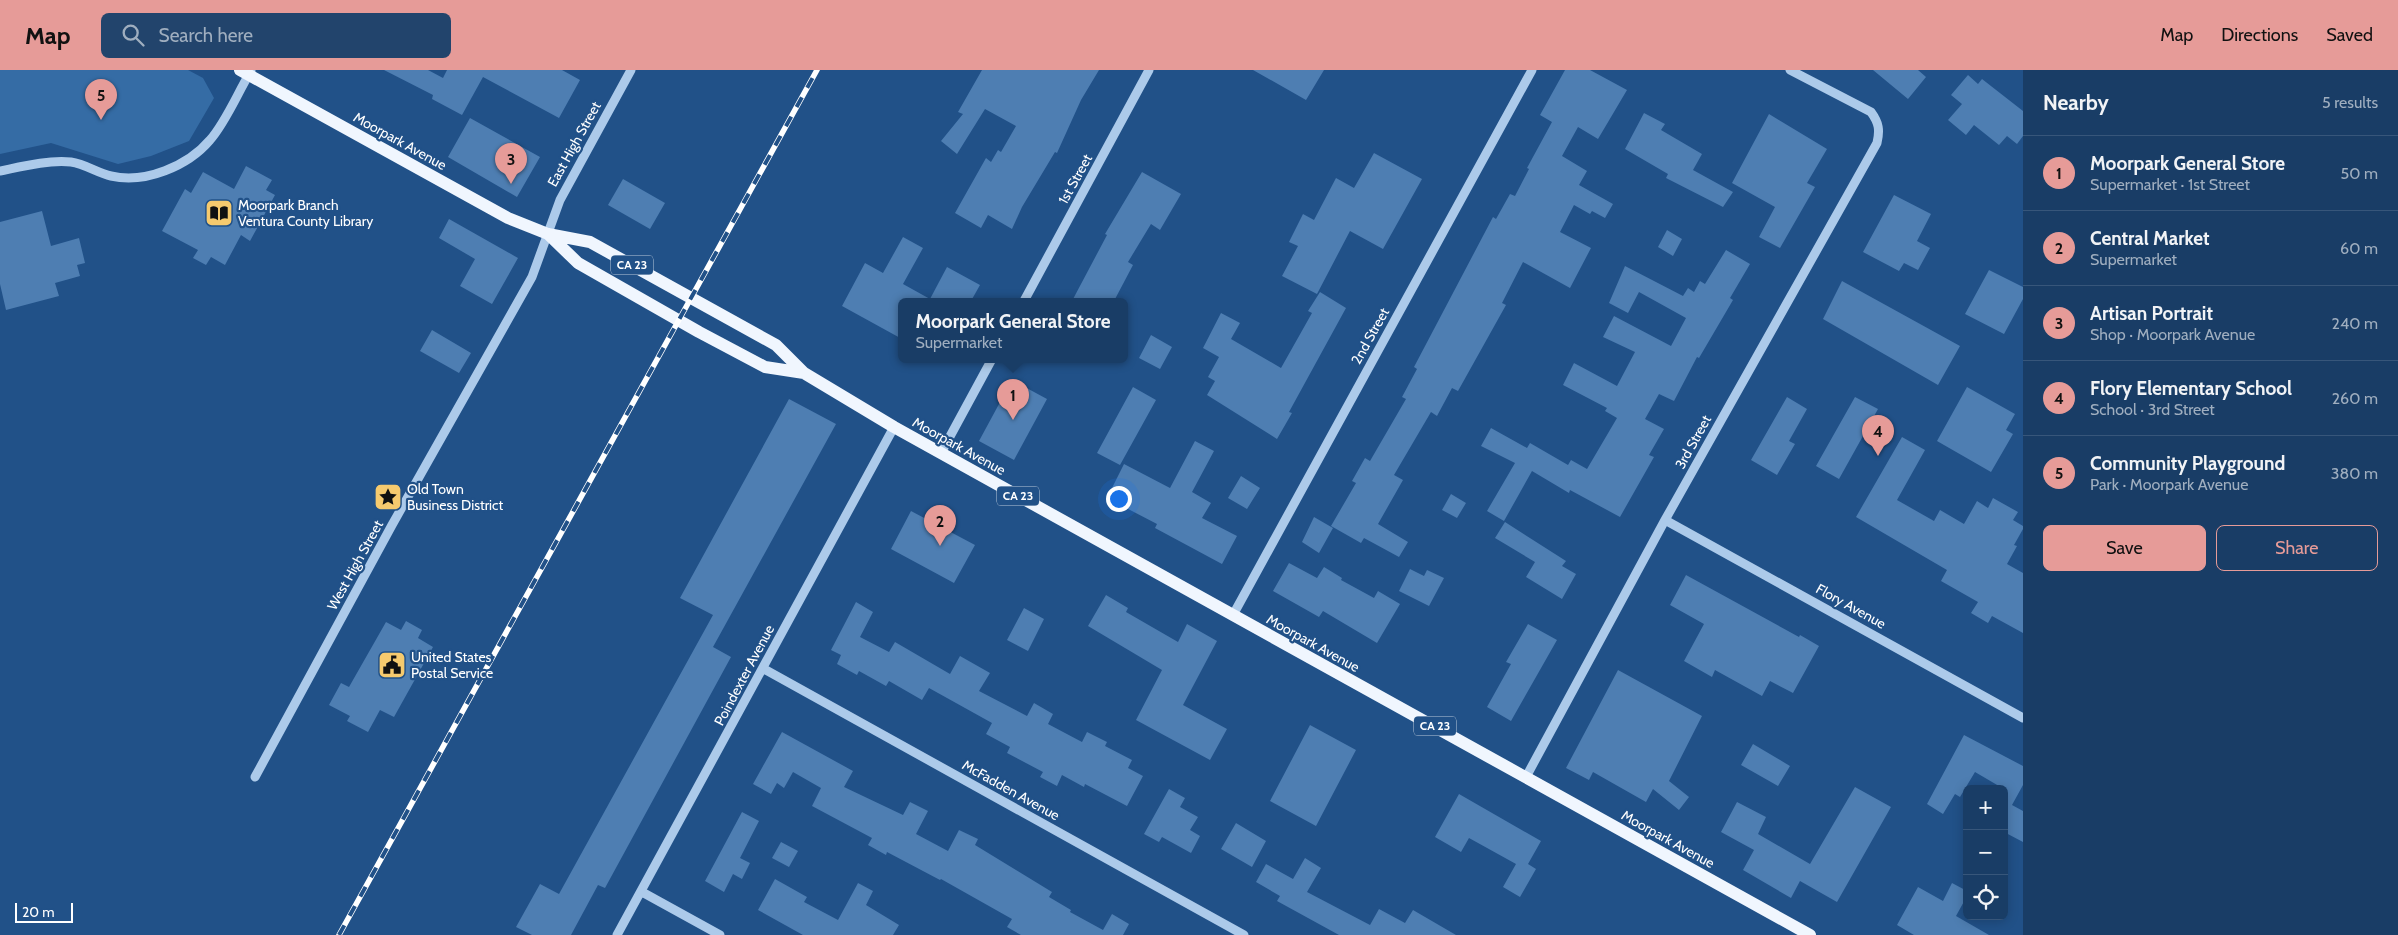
<!DOCTYPE html>
<html lang="en">
<head>
<meta charset="utf-8">
<style>
  :root { --surface:#193d66; --page:#22446c; --text:#f1f3f6; --muted:#9faebf; --line:#37567a; --accent:#e69b98 }
  body { margin:0; font-family:Cabin,sans-serif; background:var(--page); color:var(--text) }
  .controls { position:absolute; right:15px; bottom:15px; display:grid; overflow:hidden; border-radius:8px; box-shadow:0 2px 12px #0003 }
  .controls button { width:45px; height:45px; display:grid; place-items:center; padding:0; border:0; border-bottom:1px solid var(--line); background:var(--surface); color:var(--text); font:25px sans-serif }
  .scale { position:absolute; left:15px; bottom:12px; width:58px; box-sizing:border-box; padding-left:5px; border:2px solid #fff; border-top:0; font-size:14px; line-height:18px; white-space:nowrap; color:#fff; -webkit-text-stroke:4px #215188; paint-order:stroke }
  .you { position:absolute; left:1118px; top:428px; width:18px; height:18px; margin:-12px; border:4px solid #fff; border-radius:50%; background:#1a73e8; box-shadow:0 0 0 8px #1a73e833 }
  .badge { display:grid; place-items:center; width:32px; height:32px; border-radius:50%; background:var(--accent); color:#111; font-size:16px; font-weight:700 }
  .pin { position:absolute; translate:-50% -41px; filter:drop-shadow(0 1px 2px #0008) }
  .pin::after { content:''; position:absolute; top:26px; width:18px; height:15px; background:inherit; clip-path:polygon(0 0,100% 0,50% 100%) }
  .popup { position:absolute; left:898px; top:228px; width:230px; height:65px; box-sizing:border-box; display:grid; place-content:center; border-radius:8px; background:var(--surface); filter:drop-shadow(0 1px 4px #0005); font-size:16px; white-space:nowrap; color:var(--muted) }
  .popup b { font-size:19px; color:var(--text) }
  .popup::after { content:''; position:absolute; left:50%; top:100%; margin-left:-10px; border:10px solid transparent; border-top-color:var(--surface) }
  .list { margin:0; padding:0; list-style:none }
  h2 { display:flex; justify-content:space-between; align-items:center; height:65px; margin:0; padding:0 20px; font-size:21px }
  h2 small { font-size:16px; font-weight:400; color:var(--muted) }
  .list li { display:grid; grid-template-columns:32px 1fr auto; gap:15px; align-items:center; box-sizing:border-box; height:75px; padding:0 20px; border-top:1px solid var(--line) }
  .list b { display:block; font-size:19px; white-space:nowrap }
  .list p { margin:0; font-size:16px; white-space:nowrap; color:var(--muted) }
  .list em { font-size:16px; font-style:normal; color:var(--muted) }
  .actions { display:flex; gap:10px; padding:15px 20px }
  .actions a { flex:1; padding:11px 0; border:1px solid var(--accent); border-radius:8px; text-align:center; font-size:18px; color:var(--accent) }
  .actions .main { background:var(--accent); color:#111 }
  .icon { flex:none; width:28px; height:28px; fill:none; stroke:currentColor; stroke-width:2; stroke-linecap:round; stroke-linejoin:round }
  .map { position:relative; flex:none; width:2023px; height:865px; overflow:hidden }
  header { display:flex; align-items:center; gap:30px; box-sizing:border-box; height:70px; padding:0 25px; background:var(--accent); color:#111 }
  header strong { font-size:24px }
  nav { display:flex; gap:28px; margin-inline-start:auto; font-size:18px }
  .search { width:350px; height:45px; background:var(--page); display:flex; align-items:center; gap:12px; box-sizing:border-box; padding:0 18px; border-radius:8px; color:var(--muted); font-size:19px }
  main { display:flex }
  aside { flex:1; background:var(--surface) }
  .map>svg:first-child { display:block }
  .green { fill:#356ca5 }
  .building { fill:#4e7eb2 }
  .lines { fill:none; stroke-linecap:round; stroke-linejoin:round }
  .minor { stroke:#accaea; stroke-width:9 }
  .major { stroke:#f0f6fe; stroke-width:12 }
  .rail-casing { stroke:#fff; stroke-width:5.5 }
  .rail { stroke:#215188; stroke-width:4; stroke-dasharray:11; stroke-linecap:butt }
  .labels { text-anchor:middle; stroke-width:4.5; stroke-linejoin:round; paint-order:stroke }
  .shield { fill:#215188; stroke:#bccbdb; stroke-width:1 }
  .shield-label { font-size:12px; font-weight:bold; fill:#fff }
  .street-label { font-size:14px; fill:#fff; stroke:#215188 }
  .poi-label { font-size:14px; fill:#fff; stroke:#215188; text-anchor:start }
</style>
</head>
<body>
<header>
<strong>Map</strong>
<div class="search"><svg class="icon" aria-label="search" viewBox="0 0 24 24"><circle cx="10" cy="10" r="6"/><path d="M15 15l6 6"/></svg>Search here</div>
<nav><a>Map</a><a>Directions</a><a>Saved</a></nav>
</header>
<main>
<div class="map">
<svg width="2023" height="865" viewBox="0 0 2023 865">
  <rect width="100%" height="100%" fill="#215188"/>
  <path class="green" d="M 0,0 L 188,0 L 203,8 L 214,28 L 189,71 L 151,86 L 118,94 L 51,73 L 0,84 Z"/>
  <path class="building" d="M 384,0 L 428,0 L 443,8 L 447,0 L 562,0 L 580,10 L 559,48 L 483,7 L 462,45 L 432,29 L 433,25 Z
    M 982,0 L 1099,0 L 1081,30 L 1057,83 L 1055,82 L 1022,137 L 1012,159 L 988,145 L 981,158 L 955,143 L 986,88 L 991,92 L 998,80 L 1001,82 L 1016,56 L 985,39 L 957,84 L 941,71 L 963,44 L 958,42 Z
    M 1253,0 L 1324,0 L 1306,30 Z
    M 1565,0 L 1590,0 L 1627,20 L 1598,69 L 1578,57 L 1562,86 L 1587,101 L 1579,115 L 1613,134 L 1605,148 L 1592,141 L 1590,144 L 1574,135 L 1560,162 L 1591,178 L 1570,218 L 1523,192 L 1502,233 L 1506,235 L 1458,321 L 1452,318 L 1437,346 L 1431,342 L 1394,405 L 1403,410 L 1378,454 L 1408,472 L 1399,487 L 1364,468 L 1361,473 L 1331,456 L 1356,413 L 1352,411 L 1365,388 L 1370,391 L 1406,329 L 1402,327 L 1417,299 L 1414,297 L 1493,147 L 1496,149 L 1510,124 L 1515,126 L 1529,99 L 1527,98 L 1552,52 L 1540,45 Z
    M 1873,0 L 1918,0 L 1926,7 L 1908,29 Z
    M 1968,5 L 1978,14 L 1982,9 L 2023,41 L 2023,66 L 2017,74 L 2007,66 L 1999,75 L 1974,55 L 1966,65 L 1948,50 L 1962,34 L 1951,25 Z
    M 1644,43 L 1665,54 L 1661,60 L 1702,84 L 1693,100 L 1733,122 L 1723,137 L 1666,108 L 1668,104 L 1625,79 Z
    M 1769,44 L 1827,79 L 1807,113 L 1815,117 L 1780,178 L 1759,167 L 1775,137 L 1732,113 Z
    M 470,48 L 540,87 L 517,127 L 448,87 Z
    M 1374,83 L 1422,109 L 1383,179 L 1350,161 L 1317,224 L 1282,206 L 1298,176 L 1289,172 L 1303,144 L 1314,150 L 1336,108 L 1354,118 Z
    M 246,96 L 272,110 L 266,120 L 275,125 L 250,171 L 241,165 L 225,195 L 211,187 L 206,195 L 193,188 L 198,180 L 162,161 L 185,119 L 191,123 L 203,102 L 234,119 Z
    M 1142,102 L 1181,124 L 1160,160 L 1151,154 L 1128,192 L 1133,195 L 1114,231 L 1072,231 L 1107,165 L 1105,164 Z
    M 623,109 L 665,133 L 650,159 L 608,135 Z
    M 1894,125 L 1931,144 L 1917,171 L 1930,178 L 1918,200 L 1904,193 L 1899,201 L 1863,182 Z
    M 42,141 L 51,176 L 79,168 L 85,193 L 77,195 L 80,206 L 55,213 L 59,226 L 6,240 L 0,214 L 0,152 Z
    M 449,149 L 518,188 L 492,234 L 460,216 L 475,189 L 439,168 Z
    M 1667,160 L 1682,169 L 1673,186 L 1658,177 Z
    M 903,167 L 923,178 L 903,214 L 930,229 L 947,197 L 980,215 L 971,231 L 902,231 L 902,269 L 842,236 L 865,193 L 883,203 Z
    M 1726,180 L 1750,194 L 1730,228 L 1733,230 L 1699,288 L 1697,287 L 1674,331 L 1659,324 L 1645,349 L 1664,359 L 1649,385 L 1654,387 L 1620,447 L 1570,420 L 1569,423 L 1532,401 L 1504,451 L 1487,441 L 1515,393 L 1481,376 L 1491,358 L 1527,378 L 1530,373 L 1568,395 L 1571,390 L 1587,399 L 1617,348 L 1605,341 L 1607,338 L 1563,315 L 1574,293 L 1617,316 L 1635,282 L 1603,267 L 1614,246 L 1671,276 L 1686,248 L 1639,222 L 1628,243 L 1609,233 L 1625,196 L 1683,226 L 1688,218 L 1694,222 L 1700,211 L 1705,214 Z
    M 1989,200 L 2023,217 L 2023,229 L 2004,264 L 1965,244 Z
    M 1842,211 L 1960,276 L 1938,315 L 1823,249 Z
    M 1320,222 L 1346,238 L 1289,342 L 1292,343 L 1277,369 L 1207,325 L 1215,311 L 1208,307 L 1219,287 L 1203,278 L 1221,243 L 1240,253 L 1231,269 L 1281,298 L 1312,243 L 1308,241 Z
    M 432,260 L 471,283 L 459,303 L 420,281 Z
    M 1151,265 L 1172,277 L 1160,299 L 1139,288 Z
    M 1012,310 L 1047,329 L 1014,390 L 979,371 Z
    M 1133,317 L 1156,330 L 1120,395 L 1097,383 Z
    M 1967,317 L 2015,344 L 2006,360 L 2013,364 L 1991,402 L 1937,371 Z
    M 1787,327 L 1807,339 L 1789,371 L 1795,374 L 1777,405 L 1751,390 Z
    M 1855,327 L 1878,339 L 1839,409 L 1816,396 Z
    M 789,329 L 836,354 L 713,577 L 731,587 L 605,818 L 598,815 L 571,865 L 532,865 L 516,857 L 540,814 L 559,824 L 713,545 L 680,528 Z
    M 1902,367 L 1925,380 L 1897,430 L 1934,451 L 1940,440 L 1964,454 L 1977,431 L 1988,438 L 1993,428 L 2018,442 L 2013,450 L 2023,456 L 2023,459 L 2014,475 L 2017,476 L 2007,494 L 2023,503 L 2023,563 L 1992,546 L 1988,553 L 1971,543 L 1978,532 L 1941,511 L 1947,500 L 1856,447 Z
    M 1195,371 L 1214,381 L 1192,422 L 1211,433 L 1202,448 L 1237,466 L 1222,494 L 1155,458 L 1157,454 L 1107,428 L 1124,394 L 1170,418 Z
    M 1241,406 L 1260,418 L 1247,439 L 1228,428 Z
    M 1451,424 L 1466,433 L 1457,448 L 1442,440 Z
    M 911,441 L 975,475 L 954,513 L 891,479 Z
    M 1314,447 L 1333,458 L 1319,483 L 1302,472 Z
    M 1505,452 L 1566,491 L 1562,496 L 1576,504 L 1562,529 L 1526,507 L 1535,492 L 1495,468 Z
    M 1289,493 L 1317,508 L 1324,497 L 1342,508 L 1341,510 L 1374,528 L 1378,521 L 1400,534 L 1377,573 L 1323,541 L 1319,547 L 1273,521 Z
    M 1410,499 L 1424,506 L 1427,500 L 1444,508 L 1429,536 L 1399,521 Z
    M 1686,505 L 1799,567 L 1800,565 L 1819,576 L 1793,623 L 1770,611 L 1762,626 L 1715,600 L 1712,607 L 1684,591 L 1704,554 L 1670,535 Z
    M 1106,525 L 1128,538 L 1126,542 L 1178,572 L 1187,554 L 1217,571 L 1183,635 L 1227,659 L 1210,690 L 1136,650 L 1162,600 L 1088,556 Z
    M 856,532 L 873,542 L 860,567 L 889,582 L 895,572 L 950,604 L 960,586 L 990,603 L 979,621 L 1027,646 L 1034,633 L 1053,644 L 1048,654 L 1082,672 L 1087,662 L 1107,672 L 1105,676 L 1132,690 L 1128,698 L 1143,706 L 1127,736 L 1085,714 L 1084,717 L 1062,705 L 1057,716 L 1040,707 L 1043,702 L 1007,683 L 1010,677 L 986,664 L 992,653 L 929,618 L 922,630 L 889,611 L 886,616 L 859,601 L 857,605 L 837,594 L 841,585 L 831,580 Z
    M 1024,538 L 1044,549 L 1028,581 L 1007,570 Z
    M 406,551 L 422,560 L 418,568 L 433,577 L 394,647 L 380,640 L 368,662 L 347,651 L 350,646 L 329,635 L 341,613 L 349,617 L 386,552 L 401,560 Z
    M 1528,554 L 1557,570 L 1511,651 L 1487,637 L 1511,594 L 1506,592 Z
    M 1618,600 L 1702,646 L 1669,711 L 1689,727 L 1679,740 L 1653,719 L 1646,732 L 1593,702 L 1589,710 L 1566,698 Z
    M 1310,655 L 1356,680 L 1316,756 L 1270,731 Z
    M 782,662 L 853,701 L 844,717 L 903,745 L 910,732 L 928,741 L 916,764 L 948,781 L 959,760 L 978,769 L 975,775 L 1052,822 L 1049,827 L 1071,840 L 1070,842 L 1103,860 L 1112,844 L 1129,854 L 1123,865 L 1021,865 L 1007,857 L 1012,849 L 941,809 L 940,810 L 887,782 L 886,785 L 868,775 L 872,768 L 812,736 L 821,718 L 793,702 L 784,718 L 777,713 L 771,724 L 753,714 Z
    M 1964,665 L 2023,696 L 2023,715 L 2012,735 L 2023,741 L 2023,772 L 2004,762 L 2004,719 L 1975,702 L 1960,727 L 1955,724 L 1943,744 L 1927,734 Z
    M 1753,674 L 1790,696 L 1778,716 L 1741,695 Z
    M 1855,717 L 1891,737 L 1837,832 L 1800,811 L 1791,828 L 1743,800 L 1754,780 L 1721,762 L 1737,732 L 1766,747 L 1758,764 L 1810,794 Z
    M 1169,719 L 1185,728 L 1180,737 L 1198,747 L 1190,760 L 1200,766 L 1191,783 L 1162,767 L 1159,772 L 1144,764 Z
    M 1459,724 L 1541,771 L 1528,794 L 1536,799 L 1520,827 L 1503,817 L 1516,794 L 1469,768 L 1461,782 L 1435,767 Z
    M 742,742 L 759,751 L 740,788 L 750,793 L 742,809 L 733,804 L 724,822 L 705,811 Z
    M 1236,753 L 1266,771 L 1252,797 L 1221,779 Z
    M 781,772 L 798,781 L 789,797 L 772,788 Z
    M 1305,788 L 1321,798 L 1307,822 L 1370,855 L 1379,839 L 1405,853 L 1413,840 L 1456,865 L 1339,865 L 1277,831 L 1280,826 L 1256,812 L 1266,794 L 1293,809 Z
    M 775,809 L 807,827 L 804,832 L 838,850 L 858,813 L 873,821 L 866,835 L 899,855 L 893,865 L 803,865 L 758,840 Z
    M 1952,813 L 1967,821 L 1967,826 L 1956,846 L 1989,865 L 1914,865 L 1897,855 L 1918,817 L 1943,831 Z"/>
  <g class="lines">
    <path class="minor" d="M 0,101 C 24,96 47,90 71,92 C 85,94 98,103 111,106 C 145,114 188,96 210,70 C 226,52 238,22 251,1
      M 1024,231 L 1149,0
      M 941,383 L 992,289
      M 1665,450 L 2023,648
      M 1233,545 L 1532,0
      M 764,599 L 1244,865
      M 255,707 L 392,455 L 532,207 L 560,130 L 631,0
      M 1526,707 L 1665,450 L 1877,73 C 1880,60 1879,53 1871,42 L 1790,0
      M 642,822 L 720,865
      M 617,865 L 894,357"/>
    <path class="major" d="M 240,0 L 508,148 L 548,164 L 590,172 L 776,275 L 804,303 L 894,357 L 1810,865
      M 548,164 L 578,193 L 699,262 L 765,297 L 804,303"/>
    <defs>
      <path id="rail" d="M 339,865 L 817,0"/>
    </defs>
    <use href="#rail" class="rail-casing"/>
    <use href="#rail" class="rail"/>
  </g>
  <defs>
    <symbol id="library-square" viewBox="-11 -11 22 22"><rect x="-9" y="-9" width="18" height="18" rx="4" fill="#f6ca6e" stroke="#215188"/><path d="M-6-4Q-3-5.5-.7-3.5V5Q-3 3-6 4ZM6-4Q3-5.5 .7-3.5V5Q3 3 6 4Z" fill="#111"/></symbol>
    <symbol id="sight-square" viewBox="-11 -11 22 22"><rect x="-9" y="-9" width="18" height="18" rx="4" fill="#f6ca6e" stroke="#215188"/><path d="M0-6L1.8-2.2L6-1.7L2.9 1.2L3.7 5.4L0 3.3L-3.7 5.4L-2.9 1.2L-6-1.7L-1.8-2.2Z" fill="#111"/></symbol>
    <symbol id="civic-square" viewBox="-11 -11 22 22"><rect x="-9" y="-9" width="18" height="18" rx="4" fill="#f6ca6e" stroke="#215188"/><path d="M-.6-6.5H3V-4.5H.6V-3L4-1V1h2V6H-6V1h2V-1L-.6-3ZM-1.2 2.5V6h2.4V2.5Z" fill="#111"/></symbol>
  </defs>
  <g fill-rule="evenodd">
    <use href="#library-square" x="203" y="127" width="32" height="32"/>
    <use href="#sight-square" x="372" y="411" width="32" height="32"/>
    <use href="#civic-square" x="376" y="579" width="32" height="32"/>
  </g>
  <g class="labels">
    <g class="shield">
      <rect x="611" y="185.5" width="42" height="19" rx="4"/>
      <rect x="997" y="416.5" width="42" height="19" rx="4"/>
      <rect x="1414" y="646.5" width="42" height="19" rx="4"/>
    </g>
    <g class="shield-label">
      <text x="632" y="199">CA 23</text>
      <text x="1018" y="430">CA 23</text>
      <text x="1435" y="660">CA 23</text>
    </g>
    <g class="street-label">
      <text transform="translate(400 71) rotate(29)" y="5">Moorpark Avenue</text>
      <text transform="translate(574 74) rotate(-61)" y="5">East High Street</text>
      <text transform="translate(1075 109) rotate(-61)" y="5">1st Street</text>
      <text transform="translate(1370 266) rotate(-61)" y="5">2nd Street</text>
      <text transform="translate(1693 372) rotate(-61)" y="5">3rd Street</text>
      <text transform="translate(959 376) rotate(29)" y="5">Moorpark Avenue</text>
      <text transform="translate(355 495) rotate(-61)" y="5">West High Street</text>
      <text transform="translate(1851 536) rotate(29)" y="5">Flory Avenue</text>
      <text transform="translate(1313 573) rotate(29)" y="5">Moorpark Avenue</text>
      <text transform="translate(744 605) rotate(-62)" y="5">Poindexter Avenue</text>
      <text transform="translate(1011 720) rotate(29)" y="5">McFadden Avenue</text>
      <text transform="translate(1668 769) rotate(29)" y="5">Moorpark Avenue</text>
    </g>
    <g class="poi-label">
      <text x="238" y="140">Moorpark Branch<tspan x="238" dy="16">Ventura County Library</tspan></text>
      <text x="407" y="424">Old Town<tspan x="407" dy="16">Business District</tspan></text>
      <text x="411" y="592">United States<tspan x="411" dy="16">Postal Service</tspan></text>
    </g>
  </g>
</svg>
<div class="controls">
<button>+</button>
<button>−</button>
<button><svg class="icon" aria-label="locate" viewBox="0 0 24 24"><circle cx="12" cy="12" r="6"/><path d="M12 2v4M12 18v4M2 12h4M18 12h4"/></svg></button>
</div>
<div class="scale">20 m</div>
<div class="you"></div>
<div class="pin badge" style="left:1013px;top:350px">1</div>
<div class="popup"><b>Moorpark General Store</b>Supermarket</div>
<div class="pin badge" style="left:940px;top:476px">2</div>
<div class="pin badge" style="left:511px;top:114px">3</div>
<div class="pin badge" style="left:1878px;top:386px">4</div>
<div class="pin badge" style="left:101px;top:50px">5</div>
</div>
<aside>
<h2>Nearby<small>5 results</small></h2>
<ul class="list">
<li><span class="badge">1</span><div><b>Moorpark General Store</b><p>Supermarket · 1st Street</p></div><em>50 m</em></li>
<li><span class="badge">2</span><div><b>Central Market</b><p>Supermarket</p></div><em>60 m</em></li>
<li><span class="badge">3</span><div><b>Artisan Portrait</b><p>Shop · Moorpark Avenue</p></div><em>240 m</em></li>
<li><span class="badge">4</span><div><b>Flory Elementary School</b><p>School · 3rd Street</p></div><em>260 m</em></li>
<li><span class="badge">5</span><div><b>Community Playground</b><p>Park · Moorpark Avenue</p></div><em>380 m</em></li>
</ul>
<div class="actions"><a class="main">Save</a><a>Share</a></div>
</aside>
</main>
</body>
</html>
